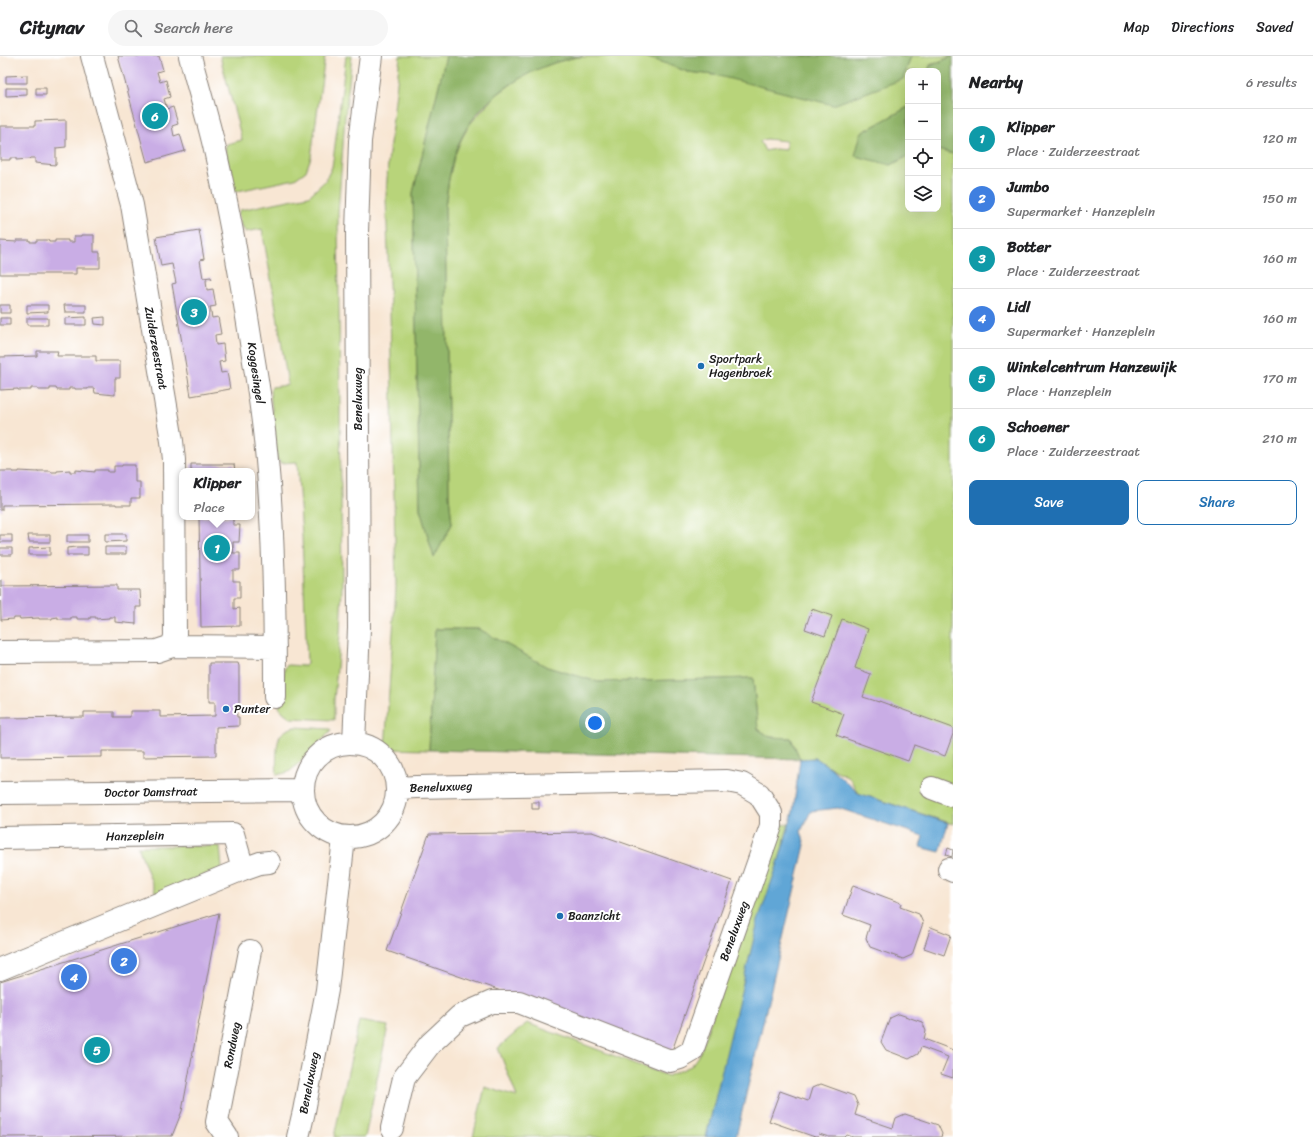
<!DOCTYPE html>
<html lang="en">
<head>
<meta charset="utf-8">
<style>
  :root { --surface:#fff; --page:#f6f6f6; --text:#202124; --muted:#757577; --line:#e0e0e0; --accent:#1f6fb2 }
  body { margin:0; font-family:Sriracha,sans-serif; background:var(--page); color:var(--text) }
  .controls { position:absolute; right:12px; top:12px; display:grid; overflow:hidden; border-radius:8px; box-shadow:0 4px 16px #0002 }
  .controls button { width:36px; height:36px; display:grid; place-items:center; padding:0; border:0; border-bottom:1px solid var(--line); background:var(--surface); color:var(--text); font:20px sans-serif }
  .you { position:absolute; left:595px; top:667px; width:14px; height:14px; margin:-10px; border:3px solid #fff; border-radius:50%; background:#1a73e8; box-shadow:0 0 0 6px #1a73e833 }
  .badge { display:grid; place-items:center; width:26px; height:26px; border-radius:50%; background:var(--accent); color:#fff; font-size:13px; font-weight:700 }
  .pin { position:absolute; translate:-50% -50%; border:2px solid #fff; box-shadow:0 1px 4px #0006 }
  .popup { position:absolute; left:179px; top:412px; width:76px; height:52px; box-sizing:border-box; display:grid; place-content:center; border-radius:8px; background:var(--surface); filter:drop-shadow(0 1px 3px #0005); font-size:13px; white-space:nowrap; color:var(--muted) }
  .popup b { font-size:15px; color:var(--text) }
  .popup::after { content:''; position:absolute; left:50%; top:100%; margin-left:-8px; border:8px solid transparent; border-top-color:var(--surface) }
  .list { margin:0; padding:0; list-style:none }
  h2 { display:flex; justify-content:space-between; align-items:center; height:52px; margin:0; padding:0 16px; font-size:17px }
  h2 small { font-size:13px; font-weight:400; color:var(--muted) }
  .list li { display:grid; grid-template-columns:26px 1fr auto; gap:12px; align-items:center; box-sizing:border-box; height:60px; padding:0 16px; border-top:1px solid var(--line) }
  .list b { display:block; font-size:15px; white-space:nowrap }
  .list p { margin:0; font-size:13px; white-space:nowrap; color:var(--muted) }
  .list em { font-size:13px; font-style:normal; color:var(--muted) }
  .actions { display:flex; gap:8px; padding:12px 16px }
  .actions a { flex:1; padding:9px 0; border:1px solid var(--accent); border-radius:8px; text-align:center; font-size:14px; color:var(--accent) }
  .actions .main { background:var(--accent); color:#fff }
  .icon { flex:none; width:22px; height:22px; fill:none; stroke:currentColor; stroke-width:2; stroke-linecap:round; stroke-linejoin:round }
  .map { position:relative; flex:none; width:953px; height:1081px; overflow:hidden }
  header { display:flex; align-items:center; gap:24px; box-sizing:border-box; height:56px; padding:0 20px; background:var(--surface); border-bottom:1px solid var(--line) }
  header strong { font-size:19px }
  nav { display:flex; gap:22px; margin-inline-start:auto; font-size:14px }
  .search { width:280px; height:36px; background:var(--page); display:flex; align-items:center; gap:10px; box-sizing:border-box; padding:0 14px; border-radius:22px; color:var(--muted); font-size:15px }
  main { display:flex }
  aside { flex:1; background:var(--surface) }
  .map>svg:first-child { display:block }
  .green { fill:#b8d47a; stroke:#6a784b; fill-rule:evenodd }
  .forest { fill:#92b66a; stroke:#576943 }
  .water { fill:#60a6d6; stroke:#3e6179 }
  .building { fill:#c9ade5 }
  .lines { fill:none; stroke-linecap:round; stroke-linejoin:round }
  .minor-casing { stroke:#8a8178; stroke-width:24 }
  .minor { stroke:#fff; stroke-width:22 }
  .poi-dot { fill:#1f6fb2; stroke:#fff; stroke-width:1.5 }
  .labels { text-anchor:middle; stroke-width:4; stroke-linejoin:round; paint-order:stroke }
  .street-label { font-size:12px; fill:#1c1c1c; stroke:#fff }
  .poi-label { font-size:12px; fill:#1c1c1c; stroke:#fff; text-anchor:start }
</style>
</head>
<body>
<header>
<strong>Citynav</strong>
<div class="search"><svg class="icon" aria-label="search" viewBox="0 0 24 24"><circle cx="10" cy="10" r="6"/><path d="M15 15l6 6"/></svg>Search here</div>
<nav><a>Map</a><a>Directions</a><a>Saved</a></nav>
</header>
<main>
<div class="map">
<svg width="953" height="1081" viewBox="0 0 953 1081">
  <rect width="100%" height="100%" fill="#fff"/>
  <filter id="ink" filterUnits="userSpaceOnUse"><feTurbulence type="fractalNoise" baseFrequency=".025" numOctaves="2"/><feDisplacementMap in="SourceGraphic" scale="8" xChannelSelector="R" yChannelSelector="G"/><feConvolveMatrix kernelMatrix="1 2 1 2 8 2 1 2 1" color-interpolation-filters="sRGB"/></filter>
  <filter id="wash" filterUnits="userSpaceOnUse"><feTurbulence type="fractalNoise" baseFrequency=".012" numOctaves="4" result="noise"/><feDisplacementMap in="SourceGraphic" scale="16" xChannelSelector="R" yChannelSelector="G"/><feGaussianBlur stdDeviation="0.9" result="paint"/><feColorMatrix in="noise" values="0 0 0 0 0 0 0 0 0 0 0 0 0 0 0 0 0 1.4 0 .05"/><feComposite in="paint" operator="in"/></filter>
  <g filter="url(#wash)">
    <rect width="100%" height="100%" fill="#f8e6d3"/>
    <path class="green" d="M 220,0 L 325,0 L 311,101 L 306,115 L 295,123 L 233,136 L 225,92 L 227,88 L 242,84 Z
      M 346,0 L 352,0 L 345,61 L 338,157 L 342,532 L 340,578 L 334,644 L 334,664 L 291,662 L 283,656 L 279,651 L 285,611 L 287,609 L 305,610 L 307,608 L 302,480 L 297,406 L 280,407 L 280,405 L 277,404 L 270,334 L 272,331 L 288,329 L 274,240 L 262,173 L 245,176 L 245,173 L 242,173 L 238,158 L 240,154 L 309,140 L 325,125 L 332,111 L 334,97 Z
      M 400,0 L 446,0 L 413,137 L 420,453 L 434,501 L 452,468 L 449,439 L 445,151 L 449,123 L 454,101 L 462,82 L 470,68 L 495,40 L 517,24 L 535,14 L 554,7 L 576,1 L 640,0 L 659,5 L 688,16 L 715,19 L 903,23 L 911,0 L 953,0 L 930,9 L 928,15 L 908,15 L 908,51 L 861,77 L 891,109 L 908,100 L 908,153 L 938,153 L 938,94 L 953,98 L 953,768 L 858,737 L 849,721 L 831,712 L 816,702 L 800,703 L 791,682 L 770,681 L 758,673 L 753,622 L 598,626 L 547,611 L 479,573 L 435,573 L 429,694 L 385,693 L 396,532 L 390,254 L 386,141 L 388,106 ZM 766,83 L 786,85 L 786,94 L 775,93 L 765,95 L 760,85 Z
      M 294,671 L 330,673 L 331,675 L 299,707 L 289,716 L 277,719 C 276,712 276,687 280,680 C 283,675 289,673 294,671 Z
      M 789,768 L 736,961 L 706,1081 L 473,1081 L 485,1031 L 517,1041 L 498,992 L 527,967 L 668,1020 L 691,1010 L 700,997 L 778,769 Z
      M 138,790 L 220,790 L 222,812 L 156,838 Z
      M 359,965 L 388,970 L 365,1081 L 334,1081 Z"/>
    <path class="forest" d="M 446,0 L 583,0 C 537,6 481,39 461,83 C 451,104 448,127 445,151 L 449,439 L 452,468 L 434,502 L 420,453 L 413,137 Z
      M 640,0 L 911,0 L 903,23 L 833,49 L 715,19 L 688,16 L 659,5 Z
      M 953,0 L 953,98 L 938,94 L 938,15 L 928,15 L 930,10 Z
      M 908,51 L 908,100 L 891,109 L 855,100 L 861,77 Z
      M 435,573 L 479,573 L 547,611 L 598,626 L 753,622 L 758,673 L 770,681 L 791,682 L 800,703 L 429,694 Z"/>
    <path class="water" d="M 816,702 L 831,712 L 858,737 L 948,767 L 940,796 L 920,791 L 923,780 L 838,752 L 811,755 L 801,775 L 805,789 L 736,1081 L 706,1081 L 758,865 L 779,804 L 793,756 L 800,703 Z"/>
    <g id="blocks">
      <path class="building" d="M 118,0 L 159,0 L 163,14 L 157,16 L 160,26 L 166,24 L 170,41 L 164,43 L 167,53 L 173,51 L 178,68 L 172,70 L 174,80 L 180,78 L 185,95 L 147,106 Z
        M 27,19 L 27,27 L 6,27 L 6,20 Z
        M 6,32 L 27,32 L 27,39 L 6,40 Z
        M 36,32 L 46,32 L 46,39 L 36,39 Z
        M 66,64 L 66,91 L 56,92 L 56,109 L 35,107 L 35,102 L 30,102 L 29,103 L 16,104 L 16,102 L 10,102 L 10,104 L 0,104 L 0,70 L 35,70 L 35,65 Z
        M 199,174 L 204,203 L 200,204 L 203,222 L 211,221 L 212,223 L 206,224 L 207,234 L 213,233 L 216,250 L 210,251 L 212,262 L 218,261 L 221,278 L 215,279 L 216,289 L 223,288 L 225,305 L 219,306 L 221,317 L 227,316 L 230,333 L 191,340 L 172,228 L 176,227 L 172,208 L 161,210 L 156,181 Z
        M 81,179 L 94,179 L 94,196 L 100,196 L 100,212 L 76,212 L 76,218 L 0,218 L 0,185 L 17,186 L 17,184 L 30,184 L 30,186 L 36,186 L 36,184 L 49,184 L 49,186 L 55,186 L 55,184 L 68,184 L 68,186 L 74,186 L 74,180 L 81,180 Z
        M 0,249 L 10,249 L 10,257 L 0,257 Z
        M 27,249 L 48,249 L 48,256 L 27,257 Z
        M 64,249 L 86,249 L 86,256 L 65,256 Z
        M 86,261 L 86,269 L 65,269 L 65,262 Z
        M 105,261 L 105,269 L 95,268 L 94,262 Z
        M 0,262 L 10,262 L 10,269 L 0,269 Z
        M 27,262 L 48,262 L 48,269 L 27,269 Z
        M 37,295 L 58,295 L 57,300 L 96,300 L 96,305 L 120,305 L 120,322 L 115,322 L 115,339 L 95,337 L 94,332 L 88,332 L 88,333 L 75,333 L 75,332 L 69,332 L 69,334 L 57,334 L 56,332 L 50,332 L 50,334 L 38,334 L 37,332 L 31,332 L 31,334 L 18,334 L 18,333 L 0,334 L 0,301 L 37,300 Z
        M 191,408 L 234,408 L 235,415 L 191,415 Z
        M 122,409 L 135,409 L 135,426 L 140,426 L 140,442 L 131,442 L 131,449 L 116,449 L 116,448 L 2,449 L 2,454 L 0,454 L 0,415 L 13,415 L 13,416 L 19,416 L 19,415 L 38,416 L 38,415 L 51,415 L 51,416 L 57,416 L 57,415 L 70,414 L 70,416 L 76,416 L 76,414 L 95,416 L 95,414 L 108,414 L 108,416 L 114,416 L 114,410 L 122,410 Z
        M 199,461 L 233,461 L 233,469 L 240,469 L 239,486 L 233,486 L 233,497 L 240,497 L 240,514 L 233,514 L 233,525 L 240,525 L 240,542 L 234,542 L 234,553 L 240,552 L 240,570 L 201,571 Z
        M 105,478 L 126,478 L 126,485 L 105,486 Z
        M 0,479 L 12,479 L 12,486 L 0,486 Z
        M 28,479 L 50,479 L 50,486 L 29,486 Z
        M 67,479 L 88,479 L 88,486 L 67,486 Z
        M 50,491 L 50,499 L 29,499 L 29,492 Z
        M 77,491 L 88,491 L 88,499 L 67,499 L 67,492 Z
        M 105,491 L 126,491 L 126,498 L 105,498 Z
        M 0,492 L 12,492 L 12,499 L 0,499 Z
        M 2,524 L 2,530 L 117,529 L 117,534 L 140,534 L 141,551 L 136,551 L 136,568 L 115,566 L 115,561 L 109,561 L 109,562 L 96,563 L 96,561 L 90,561 L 90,563 L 77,563 L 77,561 L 71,561 L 71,563 L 58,563 L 58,561 L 52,562 L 52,563 L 39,563 L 39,562 L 20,563 L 20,562 L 14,562 L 14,563 L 1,564 L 0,525 Z
        M 812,553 L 832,560 L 825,580 L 805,573 Z
        M 842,563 L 868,573 L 855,612 L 871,618 L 863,641 L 879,646 L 879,645 L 953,672 L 953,678 L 945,700 L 914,689 L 908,705 L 836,679 L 844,658 L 811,646 Z
        M 209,607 L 238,607 L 239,610 L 239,651 L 236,650 L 237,661 L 239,661 L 239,670 L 216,671 L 216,700 L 143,701 L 143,695 L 102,695 L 102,701 L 0,702 L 0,662 L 84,661 L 84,656 L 114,656 L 114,661 L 130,661 L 130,655 L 160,655 L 160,661 L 215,660 L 215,646 L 209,646 Z
        M 532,746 L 539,746 L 539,753 L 532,753 Z
        M 592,776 L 732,825 L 672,995 L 387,895 L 429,778 Z
        M 948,792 L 953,794 L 952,801 L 946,799 Z
        M 853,829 L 901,847 L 900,851 L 919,858 L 923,867 L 912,899 L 903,903 L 870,891 L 866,882 L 870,869 L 843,859 Z
        M 219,857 L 182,1055 L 172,1080 L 0,1081 L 0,926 Z
        M 931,871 L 951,879 L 944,899 L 924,892 Z
        M 899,958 L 922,966 L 926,975 L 924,983 L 953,994 L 953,1022 L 941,1018 L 948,1001 L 921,991 L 918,998 L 909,1003 L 886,994 L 881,986 L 890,962 Z
        M 821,1028 L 854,1040 L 858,1049 L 855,1059 L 893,1072 L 896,1062 L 905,1058 L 938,1069 L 942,1078 L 941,1081 L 853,1081 L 847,1079 L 845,1081 L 829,1081 L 819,1078 L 818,1081 L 815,1081 L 769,1065 L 780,1035 L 808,1045 L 812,1032 Z"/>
    </g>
  </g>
  <g filter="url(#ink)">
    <use href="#blocks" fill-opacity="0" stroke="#8a8178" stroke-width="1"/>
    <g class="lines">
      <defs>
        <path id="minor" d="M 190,0 C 198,31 208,63 215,94 C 230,160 242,227 252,293 C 257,323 262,353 265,384 C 274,469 275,556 275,641
          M 172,590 L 275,591
          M 0,596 L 157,595 L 172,590 L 175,581 L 174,404 L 172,385 L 132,149 L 92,0
          M303 734a47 47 0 1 1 94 0a47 47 0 1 1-94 0Z
          M 354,687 L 359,572 L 357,176 L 360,85 L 371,0
          M 932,732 L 953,740
          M 0,737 L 303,734
          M 0,782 L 233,778 L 243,813
          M 949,813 L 953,815
          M 0,913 L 243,813 L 260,807 L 269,806
          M 392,1072 L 404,1022 L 430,988 L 460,960 L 492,946 L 519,946 L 670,1005 L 680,1002 L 692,995 L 771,770 L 771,757 L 759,738 L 742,728 L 727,725 L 416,731 L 398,732
          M 227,1081 L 217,1066 L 250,895
          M 298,1081 L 304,1055 L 327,934 L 344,782"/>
      </defs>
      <use href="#minor" class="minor-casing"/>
      <use href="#minor" class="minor"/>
    </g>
  </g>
  <g class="poi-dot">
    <circle cx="701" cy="310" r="4"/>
    <circle cx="226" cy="653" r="4"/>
    <circle cx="560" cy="860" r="4"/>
  </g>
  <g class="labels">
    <g class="street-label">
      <text transform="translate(156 292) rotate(80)" y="4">Zuiderzeestraat</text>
      <text transform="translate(256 317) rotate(82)" y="4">Koggesingel</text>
      <text transform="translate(358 343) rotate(-90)" y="4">Beneluxweg</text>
      <text transform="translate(441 731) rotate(-2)" y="4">Beneluxweg</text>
      <text transform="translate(151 736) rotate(-1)" y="4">Doctor Damstraat</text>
      <text transform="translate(135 780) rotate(-1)" y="4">Hanzeplein</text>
      <text transform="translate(734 875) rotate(-70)" y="4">Beneluxweg</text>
      <text transform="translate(232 989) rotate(-79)" y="4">Rondweg</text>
      <text transform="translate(309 1027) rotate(-79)" y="4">Beneluxweg</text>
    </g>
    <g class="poi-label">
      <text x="709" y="307">Sportpark<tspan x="709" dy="14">Hagenbroek</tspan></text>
      <text x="234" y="657">Punter</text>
      <text x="568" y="864">Baanzicht</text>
    </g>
  </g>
</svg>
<div class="controls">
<button>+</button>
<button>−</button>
<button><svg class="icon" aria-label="locate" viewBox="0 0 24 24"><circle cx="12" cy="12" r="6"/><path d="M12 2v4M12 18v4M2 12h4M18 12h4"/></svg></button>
<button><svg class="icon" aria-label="layers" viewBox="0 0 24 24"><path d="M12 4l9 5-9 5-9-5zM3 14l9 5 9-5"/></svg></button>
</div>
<div class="you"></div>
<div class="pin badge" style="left:217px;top:492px;background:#0f9aa8">1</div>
<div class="popup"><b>Klipper</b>Place</div>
<div class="pin badge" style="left:124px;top:905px;background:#3f7fe0">2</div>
<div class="pin badge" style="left:194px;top:256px;background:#0f9aa8">3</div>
<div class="pin badge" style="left:74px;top:921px;background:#3f7fe0">4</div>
<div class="pin badge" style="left:97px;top:994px;background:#0f9aa8">5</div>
<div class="pin badge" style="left:155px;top:60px;background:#0f9aa8">6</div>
</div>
<aside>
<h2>Nearby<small>6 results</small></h2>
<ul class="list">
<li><span class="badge" style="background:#0f9aa8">1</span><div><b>Klipper</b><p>Place · Zuiderzeestraat</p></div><em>120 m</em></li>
<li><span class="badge" style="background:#3f7fe0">2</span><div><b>Jumbo</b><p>Supermarket · Hanzeplein</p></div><em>150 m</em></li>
<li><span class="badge" style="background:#0f9aa8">3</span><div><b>Botter</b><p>Place · Zuiderzeestraat</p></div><em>160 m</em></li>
<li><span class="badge" style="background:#3f7fe0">4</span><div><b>Lidl</b><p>Supermarket · Hanzeplein</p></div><em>160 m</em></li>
<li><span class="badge" style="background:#0f9aa8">5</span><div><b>Winkelcentrum Hanzewijk</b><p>Place · Hanzeplein</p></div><em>170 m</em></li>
<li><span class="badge" style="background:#0f9aa8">6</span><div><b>Schoener</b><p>Place · Zuiderzeestraat</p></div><em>210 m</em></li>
</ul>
<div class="actions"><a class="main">Save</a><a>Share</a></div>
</aside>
</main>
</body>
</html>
